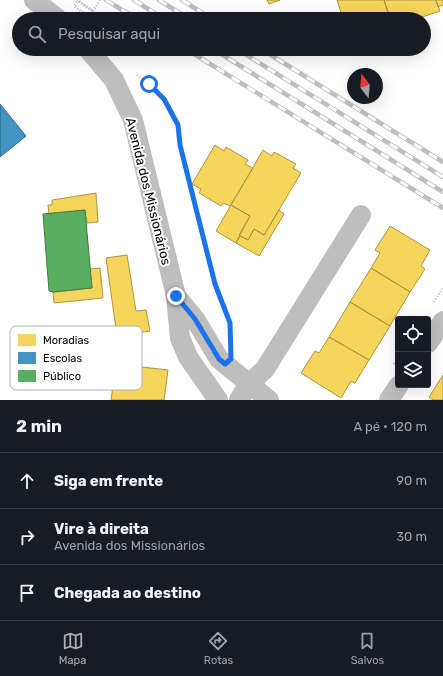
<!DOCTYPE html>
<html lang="pt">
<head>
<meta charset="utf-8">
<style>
  :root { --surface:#171b24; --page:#242831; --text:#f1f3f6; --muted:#9ea1a6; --line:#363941; --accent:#adaeaf }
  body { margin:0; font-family:Rubik,sans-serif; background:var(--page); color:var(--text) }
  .controls { position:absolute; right:12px; bottom:12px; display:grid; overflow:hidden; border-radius:4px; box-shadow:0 4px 16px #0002 }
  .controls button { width:36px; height:36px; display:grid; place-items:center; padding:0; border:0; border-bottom:1px solid var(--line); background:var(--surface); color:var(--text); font:20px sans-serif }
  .compass { position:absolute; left:347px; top:68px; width:36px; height:36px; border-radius:50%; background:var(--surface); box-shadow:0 4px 16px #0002; rotate:344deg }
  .stop { position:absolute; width:12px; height:12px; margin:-9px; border:3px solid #1a73e8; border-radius:50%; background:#fff }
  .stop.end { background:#1a73e8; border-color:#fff; box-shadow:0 1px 4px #0008 }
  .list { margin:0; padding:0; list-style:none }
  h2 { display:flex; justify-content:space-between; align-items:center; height:52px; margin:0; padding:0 16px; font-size:17px }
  h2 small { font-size:13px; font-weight:400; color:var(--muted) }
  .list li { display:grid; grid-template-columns:26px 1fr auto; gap:12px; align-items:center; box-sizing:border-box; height:56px; padding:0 16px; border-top:1px solid var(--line) }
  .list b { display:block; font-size:15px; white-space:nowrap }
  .list p { margin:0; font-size:13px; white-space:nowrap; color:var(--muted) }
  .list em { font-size:13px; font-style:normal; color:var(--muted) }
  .icon { flex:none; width:22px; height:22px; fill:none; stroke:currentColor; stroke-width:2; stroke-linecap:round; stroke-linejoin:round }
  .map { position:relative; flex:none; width:443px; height:400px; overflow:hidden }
  .search { position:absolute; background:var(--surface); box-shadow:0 4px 16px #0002; left:12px; right:12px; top:12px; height:44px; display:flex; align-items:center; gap:10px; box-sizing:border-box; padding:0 14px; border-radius:22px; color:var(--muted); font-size:15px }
  .sheet { height:220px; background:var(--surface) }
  nav { display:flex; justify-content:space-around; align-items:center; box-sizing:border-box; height:56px; border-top:1px solid var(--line); background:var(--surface); font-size:11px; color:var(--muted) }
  nav a { display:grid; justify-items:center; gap:2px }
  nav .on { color:var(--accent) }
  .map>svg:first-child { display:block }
  .homes { fill:#f6d55c; stroke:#ac9540 }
  .schools { fill:#4393c3; stroke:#2f6788 }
  .public { fill:#5aae61; stroke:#3f7a44 }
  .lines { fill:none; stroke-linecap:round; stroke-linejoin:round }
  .path { stroke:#b9b9b9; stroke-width:2.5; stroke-dasharray:1 2; stroke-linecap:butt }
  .street { stroke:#bebebe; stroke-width:20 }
  .rail-casing { stroke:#bebebe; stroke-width:4.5 }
  .rail { stroke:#fff; stroke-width:3; stroke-dasharray:9; stroke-linecap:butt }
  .path-bridge { stroke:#b9b9b9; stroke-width:2.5; stroke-dasharray:1 2; stroke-linecap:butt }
  .route { stroke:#1a73e8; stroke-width:5 }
  .labels { text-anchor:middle; stroke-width:4; stroke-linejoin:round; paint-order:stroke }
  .street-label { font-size:13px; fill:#000; stroke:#fff }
  .key { fill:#fff; stroke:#b2b2b2; stroke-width:1 }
  .key-label { font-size:11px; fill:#000 }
</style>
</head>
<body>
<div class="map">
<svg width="443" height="400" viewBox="0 0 443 400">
  <rect width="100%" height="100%" fill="#fff"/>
  <path class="homes" d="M 267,0 L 280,0 L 269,4 Z
    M 337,0 L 384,0 L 390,19 L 343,19 Z
    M 384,0 L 436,0 L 440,11 L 416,19 L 390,19 Z
    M 436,0 L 443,0 L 443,5 L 438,7 Z
    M 215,145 L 224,151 L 226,147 L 248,160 L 245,164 L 253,168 L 230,206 L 223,203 L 221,206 L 199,193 L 201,189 L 192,184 Z
    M 263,150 L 272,156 L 274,152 L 296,164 L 293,168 L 301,173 L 264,235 L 254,229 L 248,240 L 239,235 L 250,216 L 231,205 Z
    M 96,193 L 98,222 L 87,223 L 85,210 L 49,214 L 48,205 L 52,205 L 52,200 Z
    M 231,205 L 250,216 L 236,243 L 216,231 Z
    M 279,210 L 284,214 L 259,256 L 236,243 L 240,236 L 248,240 L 254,229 L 264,235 Z
    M 390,226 L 430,250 L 421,266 L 425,269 L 410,292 L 371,268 L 380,253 L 375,250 Z
    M 127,255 L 136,311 L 146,310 L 150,331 L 117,336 L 106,258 Z
    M 100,268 L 103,298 L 54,303 L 53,292 L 92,288 L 90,269 Z
    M 371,268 L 410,292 L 390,326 L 350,302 Z
    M 350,302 L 390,326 L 369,360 L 329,337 Z
    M 329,337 L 369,360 L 355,383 L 351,381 L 341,398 L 301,373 L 315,351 L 319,353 Z
    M 116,364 L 168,370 L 164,400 L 111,400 Z
    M 443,375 L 443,400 L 433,400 L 429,397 Z"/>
  <path class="schools" d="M 0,104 L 26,136 L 0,157 Z"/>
  <path class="public" d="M 85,210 L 92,288 L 53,292 L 49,291 L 43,214 Z"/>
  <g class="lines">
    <path class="path" d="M 77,0 L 94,12 L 90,18
      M 93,11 L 100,0
      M 137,75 L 164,99 L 178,125 L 180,145 L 215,284 L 229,323 L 230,335
      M 434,302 L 443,287
      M 394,364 L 398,358"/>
    <path class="street" d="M 34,0 L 58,19
      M 88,49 L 114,80 L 133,120 L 176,296 L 180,338 L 188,357 L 218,400
      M 176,296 L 195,319 L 219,359 L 269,400
      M 428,343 L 443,321
      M 239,400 L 248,385 L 265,369 L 361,215
      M 389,400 L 399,385"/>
    <defs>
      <path id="rail" d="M 106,0 L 137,19
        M 134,0 L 164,19
        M 159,0 L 189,19
        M 182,0 L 212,19
        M 186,49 L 443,208
        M 213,49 L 443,192
        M 237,49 L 443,177
        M 261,49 L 443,162"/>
    </defs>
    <use href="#rail" class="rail-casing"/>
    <use href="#rail" class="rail"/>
    <path class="path-bridge" d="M 90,18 L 74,6 L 78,1 L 93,11"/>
  </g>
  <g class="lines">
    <path class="route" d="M 149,84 L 164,99 L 178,125 L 180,145 L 215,284 L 230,323 L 231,359 L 225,364 L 219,359 L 195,319 L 176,296"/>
  </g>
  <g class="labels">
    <g class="street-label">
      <text transform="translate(149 191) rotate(76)" y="5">Avenida dos Missionários</text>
    </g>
  </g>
  <rect x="10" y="326" width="132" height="64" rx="6" class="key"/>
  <rect x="18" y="334" width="18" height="12" fill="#f6d55c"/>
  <rect x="18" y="352" width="18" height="12" fill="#4393c3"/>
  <rect x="18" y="370" width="18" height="12" fill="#5aae61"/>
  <g class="key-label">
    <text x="43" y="344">Moradias</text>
    <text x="43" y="362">Escolas</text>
    <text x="43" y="380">Público</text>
  </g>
</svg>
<div class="controls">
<button><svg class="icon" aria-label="locate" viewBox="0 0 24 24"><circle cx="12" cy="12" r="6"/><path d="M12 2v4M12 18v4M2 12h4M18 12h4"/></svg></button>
<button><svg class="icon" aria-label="layers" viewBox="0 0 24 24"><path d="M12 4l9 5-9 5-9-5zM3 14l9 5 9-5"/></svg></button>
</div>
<svg class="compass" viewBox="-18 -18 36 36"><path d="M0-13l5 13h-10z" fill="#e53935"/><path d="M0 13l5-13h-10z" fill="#9ea1a6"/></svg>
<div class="stop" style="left:149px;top:84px"></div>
<div class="stop end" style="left:176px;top:296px"></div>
<div class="search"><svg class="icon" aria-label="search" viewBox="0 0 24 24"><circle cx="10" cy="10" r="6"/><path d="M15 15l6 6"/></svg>Pesquisar aqui</div>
</div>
<section class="sheet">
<h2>2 min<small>A pé · 120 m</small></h2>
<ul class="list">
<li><svg class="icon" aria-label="ahead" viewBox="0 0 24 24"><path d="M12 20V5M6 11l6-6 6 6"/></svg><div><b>Siga em frente</b></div><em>90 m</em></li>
<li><svg class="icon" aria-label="right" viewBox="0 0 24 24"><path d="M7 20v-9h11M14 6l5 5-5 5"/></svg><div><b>Vire à direita</b><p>Avenida dos Missionários</p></div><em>30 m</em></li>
<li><svg class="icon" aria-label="arrive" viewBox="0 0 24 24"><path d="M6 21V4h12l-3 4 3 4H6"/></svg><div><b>Chegada ao destino</b></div></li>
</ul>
</section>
<nav>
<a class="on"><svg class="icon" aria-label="map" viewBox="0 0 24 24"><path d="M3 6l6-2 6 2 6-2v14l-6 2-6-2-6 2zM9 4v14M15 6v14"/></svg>Mapa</a>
<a><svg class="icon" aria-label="directions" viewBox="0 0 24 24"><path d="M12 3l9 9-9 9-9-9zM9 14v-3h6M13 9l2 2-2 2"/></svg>Rotas</a>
<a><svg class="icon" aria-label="saved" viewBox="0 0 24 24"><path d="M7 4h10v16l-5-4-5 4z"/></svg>Salvos</a>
</nav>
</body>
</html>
